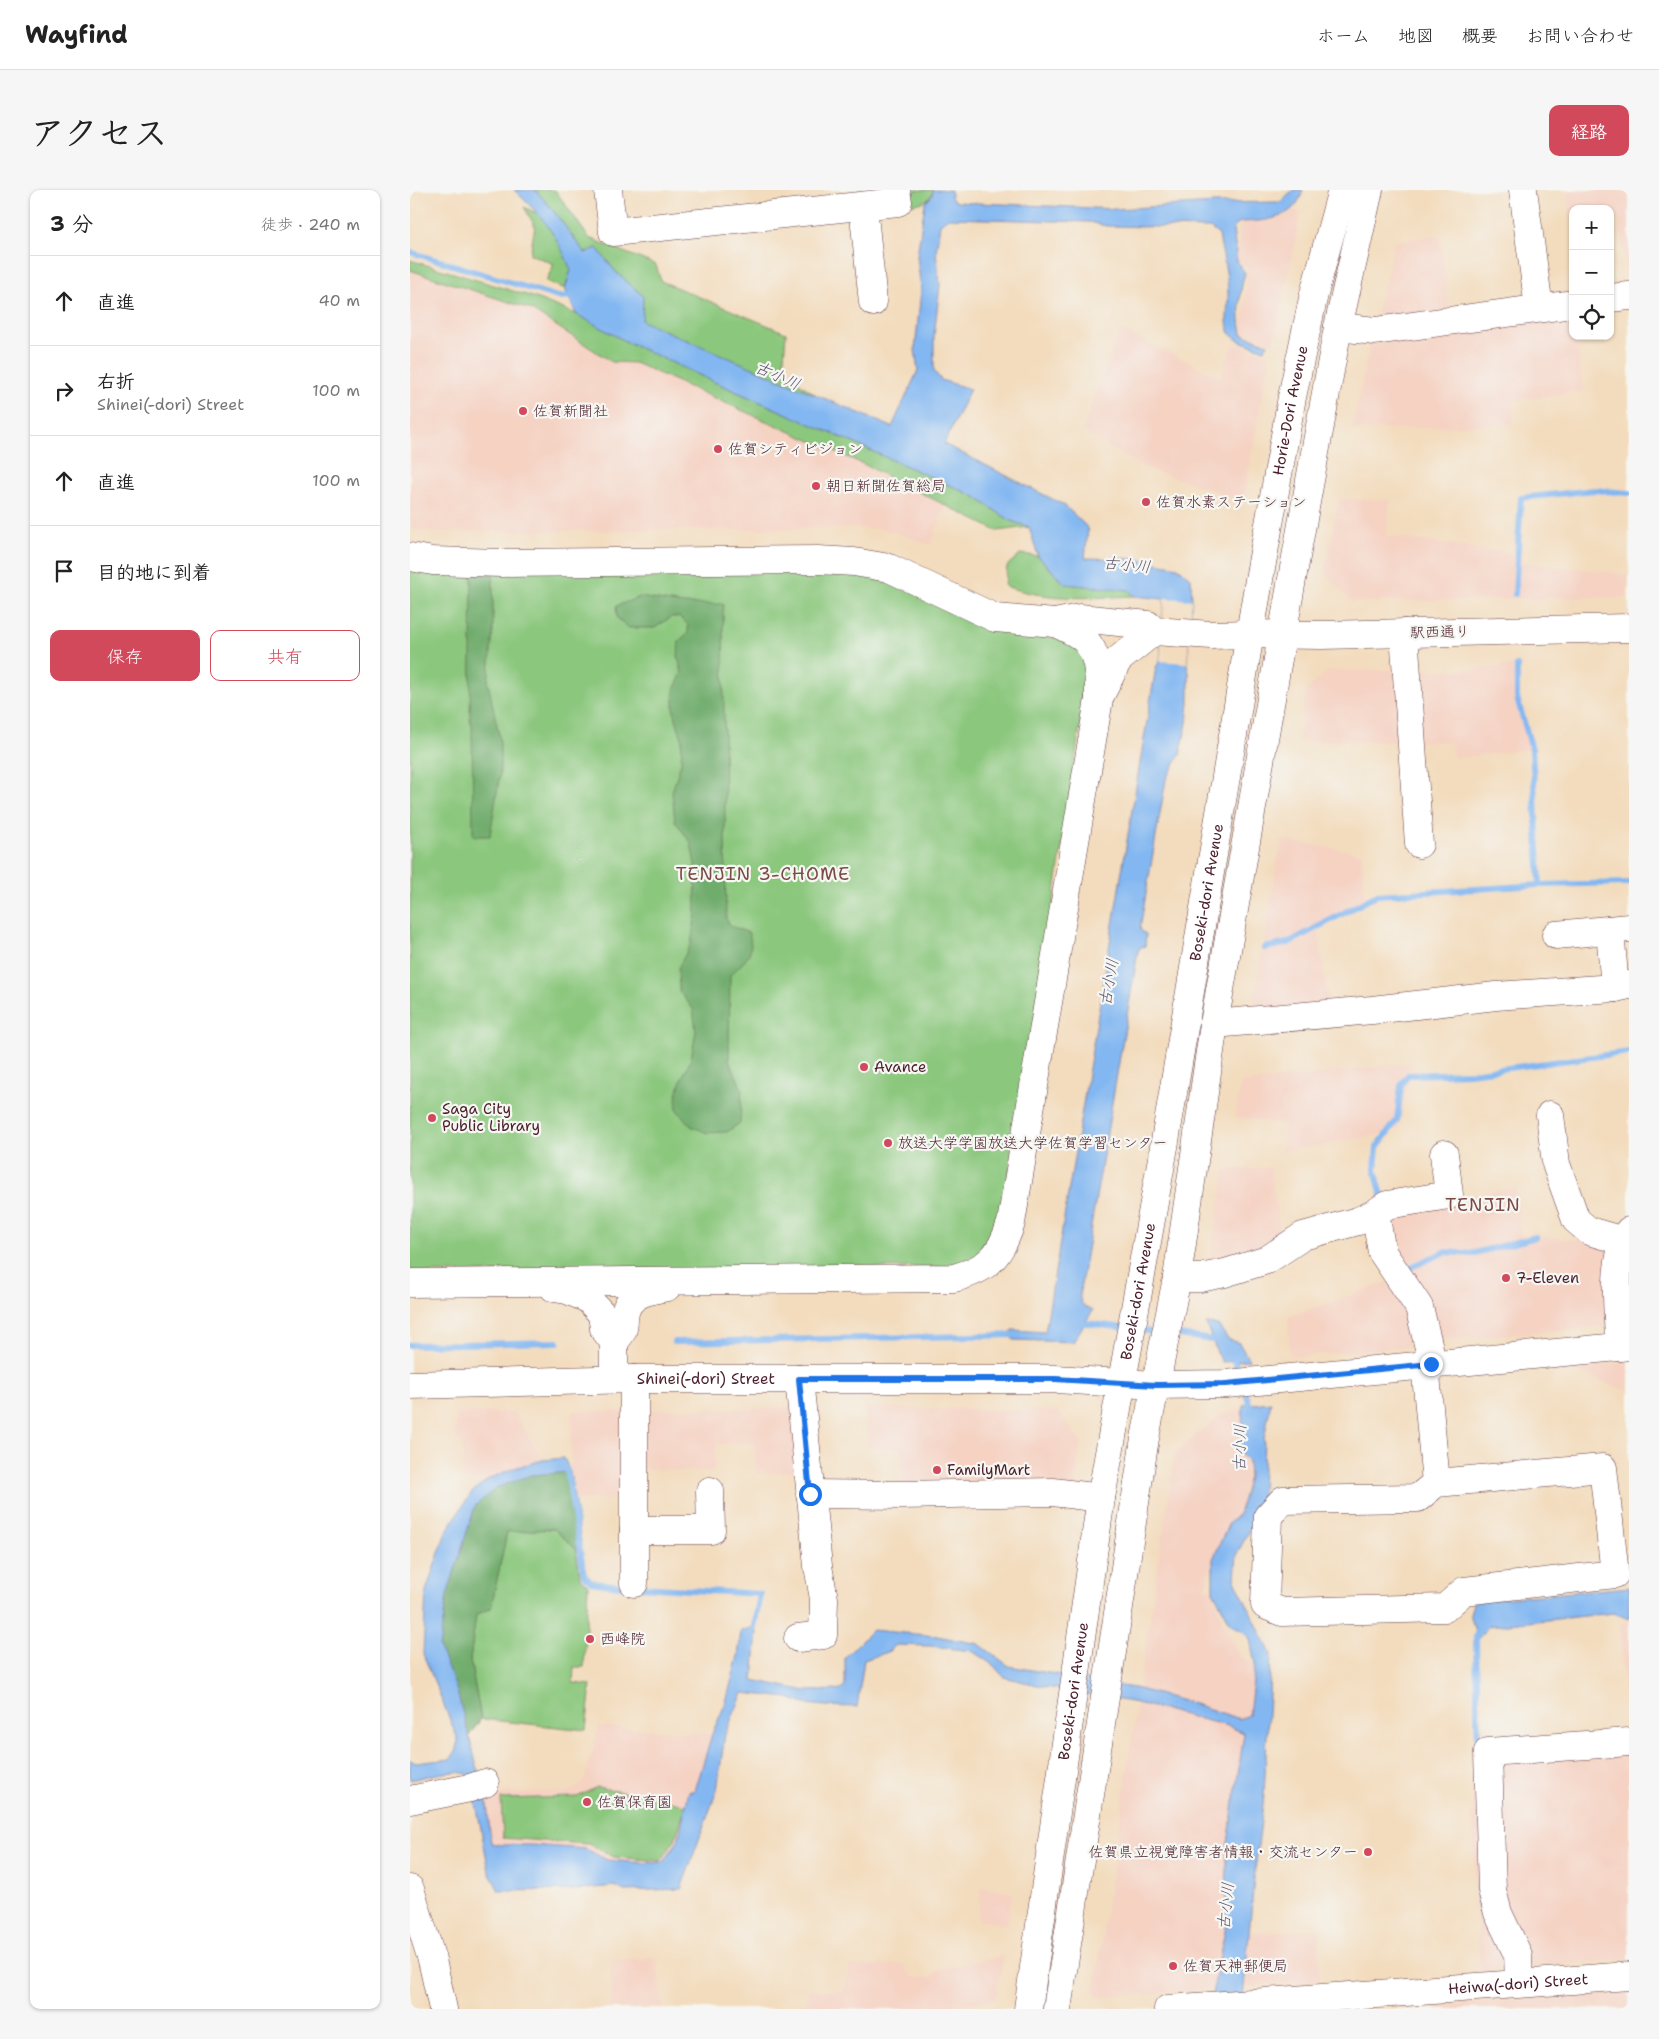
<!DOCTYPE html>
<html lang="ja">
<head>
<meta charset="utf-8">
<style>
  :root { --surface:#fff; --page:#f6f6f6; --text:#222; --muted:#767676; --line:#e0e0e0; --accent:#d1495b }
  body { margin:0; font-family:"Shantell Sans","Klee One",sans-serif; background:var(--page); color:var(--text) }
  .controls { position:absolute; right:15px; top:15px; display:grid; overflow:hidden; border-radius:10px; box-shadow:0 1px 4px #0004 }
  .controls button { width:45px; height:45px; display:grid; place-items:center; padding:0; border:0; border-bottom:1px solid var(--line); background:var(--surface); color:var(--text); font:25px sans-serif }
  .stop { position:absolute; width:15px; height:15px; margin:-11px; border:4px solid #1a73e8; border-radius:50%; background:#fff }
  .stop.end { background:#1a73e8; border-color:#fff; box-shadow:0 1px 5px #0008 }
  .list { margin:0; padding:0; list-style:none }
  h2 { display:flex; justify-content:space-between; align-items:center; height:65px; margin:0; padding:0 20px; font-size:21px }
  h2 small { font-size:16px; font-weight:400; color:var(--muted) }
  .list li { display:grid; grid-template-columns:32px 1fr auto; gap:15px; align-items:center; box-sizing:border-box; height:90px; padding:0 20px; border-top:1px solid var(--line) }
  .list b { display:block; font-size:19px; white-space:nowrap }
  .list p { margin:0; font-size:16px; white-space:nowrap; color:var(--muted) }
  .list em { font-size:16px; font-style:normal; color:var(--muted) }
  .actions { display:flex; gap:10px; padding:15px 20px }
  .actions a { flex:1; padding:11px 0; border:1px solid var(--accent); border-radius:10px; text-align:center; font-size:18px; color:var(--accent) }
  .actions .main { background:var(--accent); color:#fff }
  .icon { flex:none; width:28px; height:28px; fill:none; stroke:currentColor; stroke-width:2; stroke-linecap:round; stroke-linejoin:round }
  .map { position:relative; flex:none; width:1219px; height:1819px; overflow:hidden; border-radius:10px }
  header { display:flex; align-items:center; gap:30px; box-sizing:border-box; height:70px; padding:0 25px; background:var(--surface); border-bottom:1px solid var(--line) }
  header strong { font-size:24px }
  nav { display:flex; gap:28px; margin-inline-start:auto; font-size:18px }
  .intro { display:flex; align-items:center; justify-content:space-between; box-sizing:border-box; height:120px; padding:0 30px }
  h1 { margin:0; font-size:35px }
  .button { padding:12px 22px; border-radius:10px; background:var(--accent); color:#fff; font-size:18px; font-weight:700 }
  main { display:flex; gap:30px; padding:0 30px }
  aside { flex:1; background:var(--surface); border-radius:10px; box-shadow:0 1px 4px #0004 }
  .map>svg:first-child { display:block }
  .built { fill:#f5d2c2 }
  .green { fill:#8bc77d; stroke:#6a7354 }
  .forest { fill:#70ac6c; stroke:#5d664c }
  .water { fill:#83b7f1; stroke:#666b8e }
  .pier { fill:#f3dcbd }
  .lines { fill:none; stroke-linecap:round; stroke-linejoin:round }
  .stream { stroke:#83b7f1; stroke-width:6 }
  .minor-casing { stroke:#633b41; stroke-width:29 }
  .major-casing { stroke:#633b41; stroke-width:29 }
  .highway-casing { stroke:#633b41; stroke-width:29 }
  .minor { stroke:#fff; stroke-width:28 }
  .major { stroke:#fff; stroke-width:28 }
  .highway { stroke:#fff; stroke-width:28 }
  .route { stroke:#1a73e8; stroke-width:6 }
  .poi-dot { fill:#d1495b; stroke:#f6f6f2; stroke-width:2 }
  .labels { text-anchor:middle; stroke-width:4.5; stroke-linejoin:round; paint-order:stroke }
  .poi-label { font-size:15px; fill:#4a1f2b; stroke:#f6f6f2; text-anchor:start }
  .street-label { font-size:15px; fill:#4a1f2b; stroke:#f6f6f2 }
  .water-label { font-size:16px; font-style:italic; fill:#5e5470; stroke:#f6f6f2 }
  .quarter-label { font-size:18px; letter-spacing:1px; fill:#7a4a46; stroke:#f6f6f2 }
</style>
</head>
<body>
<header>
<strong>Wayfind</strong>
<nav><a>ホーム</a><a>地図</a><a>概要</a><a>お問い合わせ</a></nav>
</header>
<div class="intro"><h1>アクセス</h1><a class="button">経路</a></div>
<main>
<aside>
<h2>3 分<small>徒歩 · 240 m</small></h2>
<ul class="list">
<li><svg class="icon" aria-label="ahead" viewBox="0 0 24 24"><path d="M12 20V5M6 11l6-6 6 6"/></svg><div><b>直進</b></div><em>40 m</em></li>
<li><svg class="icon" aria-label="right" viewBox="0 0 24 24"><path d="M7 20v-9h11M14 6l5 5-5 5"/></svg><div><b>右折</b><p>Shinei(-dori) Street</p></div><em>100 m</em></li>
<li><svg class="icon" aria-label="ahead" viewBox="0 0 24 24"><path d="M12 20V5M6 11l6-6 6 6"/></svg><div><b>直進</b></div><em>100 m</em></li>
<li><svg class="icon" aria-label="arrive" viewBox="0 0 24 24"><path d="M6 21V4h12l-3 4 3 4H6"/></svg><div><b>目的地に到着</b></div></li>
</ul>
<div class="actions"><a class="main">保存</a><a>共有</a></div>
</aside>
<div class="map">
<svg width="1219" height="1819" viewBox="0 0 1219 1819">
  <rect width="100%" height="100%" fill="#f6f6f2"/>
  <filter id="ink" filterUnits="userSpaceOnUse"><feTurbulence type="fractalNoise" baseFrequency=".02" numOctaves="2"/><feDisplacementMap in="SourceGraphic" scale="10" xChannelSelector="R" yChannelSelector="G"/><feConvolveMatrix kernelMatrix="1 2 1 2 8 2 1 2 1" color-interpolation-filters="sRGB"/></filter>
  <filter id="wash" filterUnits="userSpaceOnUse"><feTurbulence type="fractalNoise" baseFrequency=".0096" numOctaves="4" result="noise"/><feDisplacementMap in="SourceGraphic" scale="20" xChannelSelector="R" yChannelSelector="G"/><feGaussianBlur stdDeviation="1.12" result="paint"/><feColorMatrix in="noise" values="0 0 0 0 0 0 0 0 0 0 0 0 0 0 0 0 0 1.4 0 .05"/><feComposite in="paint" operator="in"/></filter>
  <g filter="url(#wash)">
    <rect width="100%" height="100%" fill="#f3dcbd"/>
    <path class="built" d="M 1157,0 L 1219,0 L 1219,100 L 1209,31 L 1200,32 L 1200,19 L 1163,19 L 1161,36 Z
      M 884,19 L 891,24 L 863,154 L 832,142 L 838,78 L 827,71 L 830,32 L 857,30 L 876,25 Z
      M 1030,45 L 1040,124 L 964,134 L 985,52 Z
      M 0,80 L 120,119 L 202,172 L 225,173 L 453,274 L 536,316 L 520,355 L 475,339 L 435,338 L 22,342 L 0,338 Z
      M 1163,119 L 1163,146 L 1167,146 L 1173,201 L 1103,211 L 1103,234 L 942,240 L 961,147 Z
      M 710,140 L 810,187 L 824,153 L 860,165 L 833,311 L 733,277 L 672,241 Z
      M 929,309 L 980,310 L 976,346 L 1099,363 L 1112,372 L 1219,385 L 1217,407 L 942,412 L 915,383 Z
      M 1106,475 L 1106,508 L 1121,559 L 1044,568 L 1042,552 L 888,551 L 897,499 L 920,480 L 1059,480 Z
      M 871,650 L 952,663 L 954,705 L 948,718 L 908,740 L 919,818 L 842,823 Z
      M 1001,873 L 989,939 L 967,945 L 871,962 L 875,935 L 825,927 L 831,893 Z
      M 860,977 L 872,1054 L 798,1083 L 815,980 Z
      M 1106,998 L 1111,1045 L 1205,1053 L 1200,1136 L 1027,1150 L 1005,1156 L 880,1167 L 878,1127 L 995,1086 L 973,1022 L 1050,1007 Z
      M 1219,1173 L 1219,1200 L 1209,1198 L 1160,1178 Z
      M 455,1217 L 648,1221 L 671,1253 L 664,1299 L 492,1301 L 491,1259 L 458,1258 Z
      M 386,1218 L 393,1281 L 346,1284 L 343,1253 L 306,1254 L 304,1282 L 229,1279 L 230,1220 Z
      M 833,1218 L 831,1264 L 838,1271 L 839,1287 L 829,1324 L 819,1333 L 803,1369 L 795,1397 L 803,1401 L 812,1431 L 832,1470 L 845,1474 L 839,1525 L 830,1529 L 781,1513 L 729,1499 L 765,1263 L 810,1226 Z
      M 162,1221 L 220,1221 L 220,1309 L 164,1310 L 160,1282 Z
      M 104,1222 L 133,1270 L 104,1278 L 79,1289 L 53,1290 L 52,1252 L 46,1249 L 46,1223 Z
      M 1219,1432 L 1219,1769 L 1070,1780 L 1065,1708 L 1061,1563 L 1217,1554 L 1210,1433 Z
      M 727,1513 L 818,1536 L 834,1543 L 817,1660 L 816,1736 L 804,1799 L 689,1807 L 684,1803 Z
      M 189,1536 L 302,1544 L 285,1601 L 279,1602 L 268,1651 L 254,1672 L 234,1673 L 197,1670 L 176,1659 L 120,1655 L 92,1655 L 81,1653 L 76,1604 L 162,1601 L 174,1591 Z
      M 571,1697 L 602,1703 L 597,1735 L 568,1730 Z
      M 909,1740 L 910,1791 L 834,1797 L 839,1742 Z
      M 593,1766 L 586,1810 L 504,1819 L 395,1819 L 397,1800 L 435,1801 L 439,1776 L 494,1774 L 501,1787 L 523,1787 L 526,1780 Z
      M 246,1768 L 253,1819 L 171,1819 L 201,1817 L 201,1770 Z
      M 1219,1800 L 1219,1819 L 983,1819 L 1121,1808 Z"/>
    <path class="green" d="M 125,0 L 145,0 L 179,48 L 246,75 L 251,91 L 376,143 L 373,182 L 408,206 L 231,131 L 233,106 L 205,81 L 187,58 L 175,63 L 142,19 Z
      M 497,0 L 523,0 C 520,13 510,13 498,15 Z
      M 114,17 L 132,26 L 150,54 L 161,80 L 155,99 L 136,91 L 144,74 L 120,64 L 125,36 Z
      M 0,70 L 123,107 L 166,124 L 217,152 L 300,190 L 562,305 L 601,331 L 619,337 L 587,341 L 453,274 L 225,173 L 202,172 L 120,119 L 0,80 Z
      M 610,364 L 628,366 L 655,394 L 720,400 L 724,406 C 680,408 637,411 595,396 L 597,376 Z
      M 0,379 L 406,380 L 472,388 L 597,443 L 661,449 L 679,477 L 644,709 L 593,1021 C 581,1056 574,1067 537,1077 L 0,1083 Z
      M 144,1339 L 166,1359 L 170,1387 L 178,1395 L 174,1477 L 164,1477 L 163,1493 L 181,1495 L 176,1540 L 71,1529 L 60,1470 L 66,1424 L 81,1418 L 97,1341 Z
      M 187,1597 L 276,1615 L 265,1650 L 251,1671 L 204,1667 L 179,1654 L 93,1648 L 91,1609 L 167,1607 Z"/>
    <path class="forest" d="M 62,383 L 83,384 L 83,443 L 78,493 L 90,550 L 90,583 L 80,646 L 65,646 L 63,643 L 62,535 L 60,530 Z
      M 230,407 L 273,414 L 313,414 L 316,729 L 321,736 L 339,743 C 345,765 335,771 320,785 L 319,870 L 332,899 L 330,933 L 317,942 L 297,943 L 281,936 L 267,920 L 266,908 L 271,890 L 281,869 L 286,841 L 283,819 L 269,801 L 268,778 L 281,754 L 286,723 L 285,675 L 281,653 L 265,631 L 262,602 L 271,572 L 272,549 L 264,522 L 264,500 L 272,483 L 268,468 L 269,451 L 278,443 L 278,435 L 270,427 L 261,427 L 245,438 L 219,438 L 207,428 L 206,416 Z
      M 160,1282 L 171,1351 L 166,1359 L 144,1339 L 97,1342 L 81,1418 L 66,1425 L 60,1470 L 71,1529 L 59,1546 L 46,1498 L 29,1457 L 37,1405 L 65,1316 L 86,1298 L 121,1285 Z"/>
    <path class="water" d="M 104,0 L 125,0 L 142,19 L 175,63 L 187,58 L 205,81 L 233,106 L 232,131 L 482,237 L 508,180 L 505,160 L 511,100 L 507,66 L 515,13 L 522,6 L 523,0 L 541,0 L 541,8 L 546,12 L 706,19 L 805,13 L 870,12 L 883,0 L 893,0 C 885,30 856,31 830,32 L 823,39 L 827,71 L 835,83 C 829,103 828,123 832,144 L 858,154 L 854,160 C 844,155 825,152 820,143 C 814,131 819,116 818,103 C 818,84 812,64 809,45 L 800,38 L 696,36 L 680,32 L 538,28 L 530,34 L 526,62 L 530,95 L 524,146 L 524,181 L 531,190 L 560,199 L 534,254 L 654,315 L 678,338 L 675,368 L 725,369 L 768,377 L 781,388 L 782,410 L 777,473 L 779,483 L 779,512 L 777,533 L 770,565 L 756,589 L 730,738 L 732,742 L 736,744 L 735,756 L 731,757 L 728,761 L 670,1101 C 669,1113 672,1116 683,1120 L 663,1152 L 603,1150 L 602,1140 L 635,1142 L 746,477 L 750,471 L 754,409 L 724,406 L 719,400 L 655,394 L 628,366 L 619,337 L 601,331 L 562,305 L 300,190 L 217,152 L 166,124 L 155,99 L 161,80 C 145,42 134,28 104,0 Z
      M 796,1134 L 808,1135 L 818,1149 L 829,1153 L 839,1170 L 812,1172 L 806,1160 Z
      M 861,1212 L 854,1249 L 852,1302 L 848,1324 L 827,1364 L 825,1390 L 861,1464 L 854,1606 L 844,1689 L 832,1819 L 799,1819 L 816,1736 L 817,1660 L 834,1543 L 818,1536 L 727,1513 L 631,1496 L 594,1487 L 583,1475 L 562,1461 L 520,1456 L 486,1455 L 478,1462 L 454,1470 L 447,1517 L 416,1516 L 395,1514 L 378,1508 L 333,1503 L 315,1544 L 307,1600 L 271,1699 L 215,1701 L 204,1696 L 166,1700 L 89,1701 L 79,1681 L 65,1608 L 76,1604 L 81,1653 L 92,1655 L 120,1655 L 176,1659 L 197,1670 L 234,1673 L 254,1672 L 268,1651 L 279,1601 L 285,1601 L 302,1544 L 316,1512 L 328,1466 L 331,1441 L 341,1438 L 347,1441 L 343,1490 L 396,1501 L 430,1500 L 435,1497 L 435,1467 L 462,1440 L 527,1446 L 569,1454 L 599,1476 L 729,1499 L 781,1513 L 830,1529 L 839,1525 L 845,1474 L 840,1449 L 833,1441 L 821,1434 L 803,1401 L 803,1369 L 819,1333 L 829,1324 L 839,1287 L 838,1271 L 831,1264 L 833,1215 Z
      M 154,1268 L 160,1282 L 121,1285 L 86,1298 L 65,1316 L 37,1405 L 29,1457 L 46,1498 L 69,1584 L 62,1587 C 47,1576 17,1587 0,1590 L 0,1570 L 6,1573 L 40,1569 L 47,1560 L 47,1547 L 13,1464 L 16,1401 L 36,1342 L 62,1302 L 79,1289 L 104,1278 L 133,1270 Z
      M 1219,1397 L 1219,1429 L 1204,1423 L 1079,1436 L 1067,1450 L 1060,1423 L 1064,1411 Z"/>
    <path class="pier" d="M 754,408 L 782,410 L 777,473 L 750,471 Z"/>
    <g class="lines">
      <path class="stream" d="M 0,62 L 148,107 L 167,106
        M 1105,404 L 1111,308 L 1184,300 L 1219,303
        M 1107,476 L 1107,508 L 1122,559 L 1130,695
        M 854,758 L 878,753 L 967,705 L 1130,695 L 1219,693
        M 973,1009 L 965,980 L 967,957 L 987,930 L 991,895 L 998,885 L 1060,883 L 1219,862
        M 994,1074 L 997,1079 L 1035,1062 L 1061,1064 L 1126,1047
        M 668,1132 L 715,1138
        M 728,1140 L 750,1143
        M 763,1144 L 809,1151
        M 264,1152 L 610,1145
        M 0,1155 L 148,1152
        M 822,1163 L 830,1187
        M 834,1198 L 842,1222
        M 152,1275 L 157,1280 L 174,1385 L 181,1392 L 211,1396 L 350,1404 L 344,1437 L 330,1496 L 308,1547 L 296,1599 L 267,1676 L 256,1685 L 207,1685 L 96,1677 L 77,1655 L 72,1608 L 65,1583 L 57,1575 L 54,1547 L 20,1451 L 26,1403 L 61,1313 L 87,1290 L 119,1280 Z
        M 1068,1562 L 1066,1447 L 1068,1439
        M 1069,1699 L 1070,1714"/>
    </g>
  </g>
  <g filter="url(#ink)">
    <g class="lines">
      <defs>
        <g id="minor">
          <path d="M 198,0 L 203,42 L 488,12 L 486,0"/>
          <path d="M 1113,0 L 1129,118"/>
          <path d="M 453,16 L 463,112"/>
          <path d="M 1200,108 L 1219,106"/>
          <path d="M 928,137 L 965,141 L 1163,114"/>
          <path d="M 0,367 L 23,371 L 91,373 L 408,370 L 444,372 L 479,378 L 585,428 L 645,433 L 670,428 L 738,435 L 744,441 L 801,445 L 840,444"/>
          <path d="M 994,443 L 1009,654"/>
          <path d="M 689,508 L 708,470 L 744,441"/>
          <path d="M 1200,740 L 1205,798"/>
          <path d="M 1146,745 L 1219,738"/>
          <path d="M 804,834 L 962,820 L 1086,806 L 1205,798 L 1219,795"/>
          <path d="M 1140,925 L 1146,974 L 1166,1030 L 1179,1041 L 1203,1048 L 1212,1054"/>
          <path d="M 965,1023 L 972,1062 L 1009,1117 L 1019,1158 L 1021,1174"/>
          <path d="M 767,1088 L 790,1088 L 815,1083 L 857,1070 L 893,1046 L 948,1031 L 965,1023 L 977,1015 L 1039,1005 L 1034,964"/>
          <path d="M 0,1093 L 544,1088 C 578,1079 590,1067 601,1033 L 689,509 C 689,488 690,464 673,448 C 665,442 654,437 645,433"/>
          <path d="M 144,1098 L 157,1100 L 178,1109 L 192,1124 L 194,1139 L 204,1152 L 204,1189"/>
          <path d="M 204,1152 C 220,1135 210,1135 216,1119 C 222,1102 242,1100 257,1097"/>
          <path d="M 1209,1157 C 1209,1119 1200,1076 1219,1041"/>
          <path d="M 1015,1174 L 1026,1293 L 1193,1278 L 1205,1384 L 1054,1401 L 1035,1418 L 872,1422 L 855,1415 L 858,1326 L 873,1310 L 1008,1308 L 1026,1293"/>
          <path id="s1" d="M 0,1195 L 224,1189 L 645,1189 L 746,1195 L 816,1194 L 1219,1156"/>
          <path d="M 400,1304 L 492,1305 L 643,1302 L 691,1308"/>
          <path d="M 224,1340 L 301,1340 L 300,1301"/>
          <path d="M 224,1393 L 224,1189"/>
          <path d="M 388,1448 L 413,1445 L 414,1409 L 408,1376 L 389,1189"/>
          <path d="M 0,1610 L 60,1598 L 75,1593"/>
          <path d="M 0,1699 L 22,1770 L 33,1819"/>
          <path d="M 1109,1793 L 1108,1765 L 1088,1723 L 1082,1700 L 1078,1562 L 1219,1552"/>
          <path id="s2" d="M 758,1819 L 1219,1786"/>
        </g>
        <path id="major" d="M 840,444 L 912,445 L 1219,438"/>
        <g id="highway">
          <path id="s3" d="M 618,1819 L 691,1308 L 754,957 L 850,384 L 882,207 L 904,104 L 932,0"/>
          <path d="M 647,1819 L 735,1248 L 767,1088 L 804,834 L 882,389 L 928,137 L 959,0"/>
        </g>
      </defs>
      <use href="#minor" class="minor-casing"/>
      <use href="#major" class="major-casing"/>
      <use href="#highway" class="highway-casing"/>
      <use href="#minor" class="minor"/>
      <use href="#major" class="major"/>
      <use href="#highway" class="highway"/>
    </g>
  </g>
  <g class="lines" filter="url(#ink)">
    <path class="route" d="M 400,1304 L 389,1189 L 645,1189 L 746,1195 L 816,1194 L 1021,1174"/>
  </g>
  <g class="poi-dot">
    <circle cx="113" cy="221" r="5"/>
    <circle cx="308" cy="259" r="5"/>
    <circle cx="406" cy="296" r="5"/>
    <circle cx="736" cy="312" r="5"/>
    <circle cx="454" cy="877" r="5"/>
    <circle cx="22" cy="928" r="5"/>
    <circle cx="478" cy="953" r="5"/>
    <circle cx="1096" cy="1088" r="5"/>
    <circle cx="527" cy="1280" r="5"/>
    <circle cx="180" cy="1449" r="5"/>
    <circle cx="177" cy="1612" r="5"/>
    <circle cx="958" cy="1662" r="5"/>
    <circle cx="763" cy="1776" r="5"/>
  </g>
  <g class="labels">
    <g class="poi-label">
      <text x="123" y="226">佐賀新聞社</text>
      <text x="318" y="264">佐賀シティビジョン</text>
      <text x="416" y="301">朝日新聞佐賀総局</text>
      <text x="746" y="317">佐賀水素ステーション</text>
      <text x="464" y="882">Avance</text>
      <text x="32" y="924">Saga City<tspan x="32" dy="17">Public Library</tspan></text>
      <text x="488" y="958">放送大学学園放送大学佐賀学習センター</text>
      <text x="1106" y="1093">7-Eleven</text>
      <text x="537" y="1285">FamilyMart</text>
      <text x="190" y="1454">西峰院</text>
      <text x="187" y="1617">佐賀保育園</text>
      <text x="948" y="1667" text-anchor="end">佐賀県立視覚障害者情報・交流センター</text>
      <text x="773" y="1781">佐賀天神郵便局</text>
    </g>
    <g class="street-label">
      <text dy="5" stroke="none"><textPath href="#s3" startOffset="1620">Horie-Dori Avenue</textPath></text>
      <text transform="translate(1030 442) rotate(-1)" y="5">駅西通り</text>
      <text dy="5" stroke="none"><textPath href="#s3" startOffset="1131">Boseki-dori Avenue</textPath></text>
      <text dy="5" stroke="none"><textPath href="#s3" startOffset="726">Boseki-dori Avenue</textPath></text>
      <text dy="5" stroke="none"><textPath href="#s1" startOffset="296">Shinei(-dori) Street</textPath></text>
      <text dy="5" stroke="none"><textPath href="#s3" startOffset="321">Boseki-dori Avenue</textPath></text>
      <text dy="5" stroke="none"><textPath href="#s2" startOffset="351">Heiwa(-dori) Street</textPath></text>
    </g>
    <g class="water-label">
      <text transform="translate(368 185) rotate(24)" y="6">古小川</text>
      <text transform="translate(717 374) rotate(6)" y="6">古小川</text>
      <text transform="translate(698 792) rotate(-80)" y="6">古小川</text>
      <text transform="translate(829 1258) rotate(-89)" y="6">古小川</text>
      <text transform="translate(815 1716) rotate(-84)" y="6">古小川</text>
    </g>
    <g class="quarter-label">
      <text x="353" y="690">TENJIN 3-CHOME</text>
      <text x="1073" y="1021">TENJIN</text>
    </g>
  </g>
</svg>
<div class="controls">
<button>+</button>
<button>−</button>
<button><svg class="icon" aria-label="locate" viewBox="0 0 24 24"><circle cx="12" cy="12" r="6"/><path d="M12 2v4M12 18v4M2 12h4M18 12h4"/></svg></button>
</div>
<div class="stop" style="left:400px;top:1304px"></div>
<div class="stop end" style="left:1021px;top:1174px"></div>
</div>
</main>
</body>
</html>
